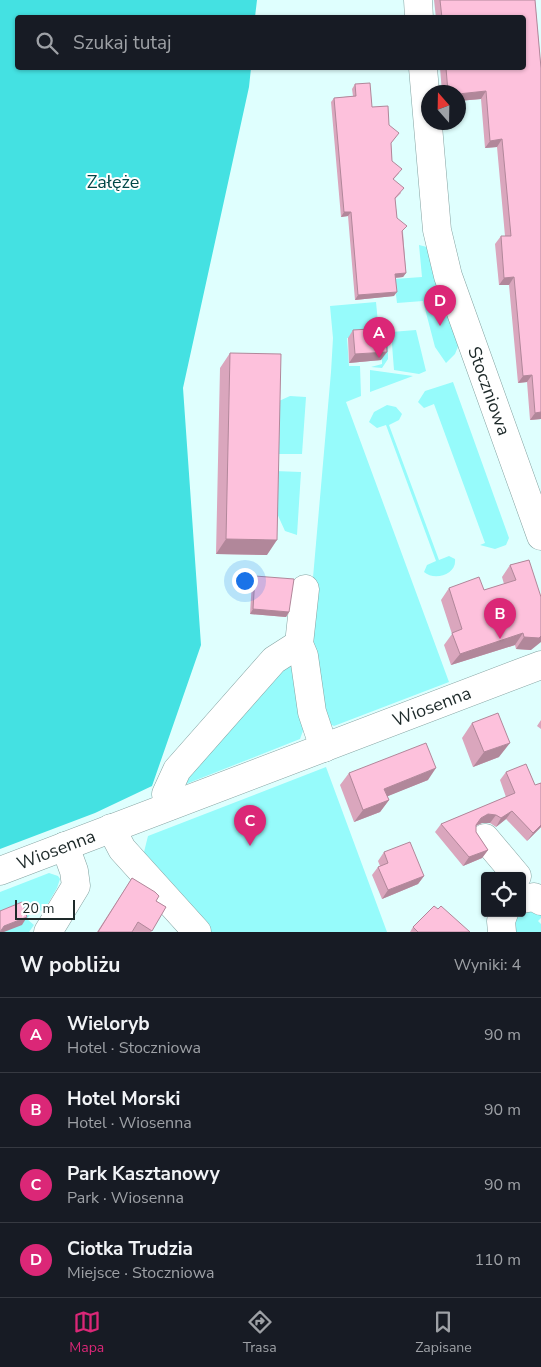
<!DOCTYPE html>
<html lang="pl">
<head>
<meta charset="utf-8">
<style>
  :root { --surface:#171b24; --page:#20242c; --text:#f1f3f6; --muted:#9ea1a6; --line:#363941; --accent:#db2777 }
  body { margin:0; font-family:"Nunito Sans",sans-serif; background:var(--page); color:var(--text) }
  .controls { position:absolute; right:15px; bottom:15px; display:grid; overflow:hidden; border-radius:5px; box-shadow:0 1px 4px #0004 }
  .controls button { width:45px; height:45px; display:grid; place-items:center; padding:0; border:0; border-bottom:1px solid var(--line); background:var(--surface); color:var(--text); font:25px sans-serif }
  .compass { position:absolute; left:421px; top:85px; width:45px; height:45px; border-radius:50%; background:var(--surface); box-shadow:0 1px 4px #0004; rotate:340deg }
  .scale { position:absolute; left:15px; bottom:12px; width:60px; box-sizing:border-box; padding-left:5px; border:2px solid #1e2a2a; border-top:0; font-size:14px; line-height:18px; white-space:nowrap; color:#1e2a2a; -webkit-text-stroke:4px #fff; paint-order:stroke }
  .you { position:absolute; left:244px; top:580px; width:18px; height:18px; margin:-12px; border:4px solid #fff; border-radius:50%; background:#1a73e8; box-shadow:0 0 0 8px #1a73e833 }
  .badge { display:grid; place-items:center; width:32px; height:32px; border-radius:50%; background:var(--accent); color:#fff; font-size:16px; font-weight:700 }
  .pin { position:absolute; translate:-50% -41px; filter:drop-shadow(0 1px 2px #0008) }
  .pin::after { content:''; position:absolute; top:26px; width:18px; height:15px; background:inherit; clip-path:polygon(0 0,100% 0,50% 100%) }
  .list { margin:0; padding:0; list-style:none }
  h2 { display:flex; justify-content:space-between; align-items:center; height:65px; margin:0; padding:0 20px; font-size:21px }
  h2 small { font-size:16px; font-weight:400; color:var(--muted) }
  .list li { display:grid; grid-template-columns:32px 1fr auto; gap:15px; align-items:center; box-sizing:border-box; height:75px; padding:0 20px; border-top:1px solid var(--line) }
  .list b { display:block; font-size:19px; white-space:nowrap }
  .list p { margin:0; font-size:16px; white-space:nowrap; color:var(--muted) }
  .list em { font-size:16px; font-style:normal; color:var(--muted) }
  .icon { flex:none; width:28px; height:28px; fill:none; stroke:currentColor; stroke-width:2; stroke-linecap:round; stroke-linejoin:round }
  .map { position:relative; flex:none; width:541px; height:932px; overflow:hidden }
  .search { position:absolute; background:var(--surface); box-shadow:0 1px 4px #0004; left:15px; right:15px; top:15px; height:55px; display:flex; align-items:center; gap:12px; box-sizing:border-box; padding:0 18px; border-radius:5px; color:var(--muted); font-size:19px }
  .sheet { height:365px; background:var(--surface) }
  nav { display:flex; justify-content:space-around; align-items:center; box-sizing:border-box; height:70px; border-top:1px solid var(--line); background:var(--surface); font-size:14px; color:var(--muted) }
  nav a { display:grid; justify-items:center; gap:2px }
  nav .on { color:var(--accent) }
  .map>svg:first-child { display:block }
  .green { fill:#96fbfb }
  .forest { fill:#44e1e2 }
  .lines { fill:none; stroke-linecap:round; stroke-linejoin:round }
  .minor-casing { stroke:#84a2a1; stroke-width:29 }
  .minor { stroke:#fff; stroke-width:28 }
  .wall { fill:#daa6bd }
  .shaded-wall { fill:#b1879a }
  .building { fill:#fdc1dc; stroke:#b1879a }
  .labels { text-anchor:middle; stroke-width:4; stroke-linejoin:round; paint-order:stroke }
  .park-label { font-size:18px; fill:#004848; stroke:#fff }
  .street-label { font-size:18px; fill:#1e2a2a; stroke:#fff }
</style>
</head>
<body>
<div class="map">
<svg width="541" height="932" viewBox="0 0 541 932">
  <rect width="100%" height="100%" fill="#dffffe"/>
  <path class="green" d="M 419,245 L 427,247 L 459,344 L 455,354 L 446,363 L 435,347 L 423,301 L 397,303 L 394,279 L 422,277 Z
    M 376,302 L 379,333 L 388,333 L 388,359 L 382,368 L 371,367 L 382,364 L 382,335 L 347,338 L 349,366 L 360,366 L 361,396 L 346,402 L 449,682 L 334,726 L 330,724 L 315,681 L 310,612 L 331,372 L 333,338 L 330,306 Z
    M 416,330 L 426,371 L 419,374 L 394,370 L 391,332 Z
    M 370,370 L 413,376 L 370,392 Z
    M 453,382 L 509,538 L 506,545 L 495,549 L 480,545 L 485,543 L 434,404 L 424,408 L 418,402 L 425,391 Z
    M 290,396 L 306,397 L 302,454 L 277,454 L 279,401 Z
    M 387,405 L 396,407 L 402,414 L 399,420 L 389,425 L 439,560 L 449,556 L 455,559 C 457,575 434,581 424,572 L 427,565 L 436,561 L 386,425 L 377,428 L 369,422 L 374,412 Z
    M 275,471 L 301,472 L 297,535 L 285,531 L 275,509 Z
    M 278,664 L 292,664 L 304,728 L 300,739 L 181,786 Z
    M 326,767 L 387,932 L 204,932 L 143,856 L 148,836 Z
    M 49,873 L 58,876 L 60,879 L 57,888 L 43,912 L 35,907 L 27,919 L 34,925 L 29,932 L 0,932 L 0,892 Z
    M 522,906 L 541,909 L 541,918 L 538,921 L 541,924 L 541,932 L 510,932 L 512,913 L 522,913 Z"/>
  <path class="forest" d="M 0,0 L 257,0 L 255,17 L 18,18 L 18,68 L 251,68 L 249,87 L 183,388 L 201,645 L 152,786 L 95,813 L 0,849 Z"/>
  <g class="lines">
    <defs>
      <g id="minor">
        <path d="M 418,0 L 419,18"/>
        <path id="s1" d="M 423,68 L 437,230 L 448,276 L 541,536"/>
        <path d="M 305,589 L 299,644 L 304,656 L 312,712 L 324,748"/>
        <path d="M 169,806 L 166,794 L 177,770 L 274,660 L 299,644"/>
        <path d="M 111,828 L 122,849 L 197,932"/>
        <path d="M 485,838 L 517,876"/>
        <path id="s2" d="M 0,871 L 541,665"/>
        <path d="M 522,899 L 534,897 L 541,901"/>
        <path d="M 48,932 L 76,886 L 74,871 L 65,846"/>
        <path d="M 502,932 L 501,921 L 504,913"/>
      </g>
    </defs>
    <use href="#minor" class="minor-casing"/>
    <use href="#minor" class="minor"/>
  </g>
  <path class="wall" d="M 434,0 L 535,0 L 541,68 L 541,419 L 530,420 L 527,382 L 518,383 L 509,285 L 499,285 L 495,244 L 501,236 L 505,236 L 497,147 L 485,148 L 481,99 L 458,101 L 458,92 L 442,92 L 440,68 L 524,68 L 524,18 L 436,18 Z
    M 355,84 L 372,107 L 389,125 L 396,137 L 391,143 L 392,161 L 399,173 L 393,180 L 401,193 L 395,199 L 397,218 L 403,232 L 406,273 L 403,277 L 395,278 L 394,296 L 355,300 L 348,216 L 341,217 L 331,102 L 334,98 L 353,96 L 352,89 Z
    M 353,330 L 381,360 L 349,363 L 348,338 Z
    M 230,353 L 267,555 L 216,554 L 220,368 Z
    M 529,560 L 531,650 L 516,649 L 515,645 L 451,665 L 444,645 L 452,634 L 441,600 L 449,588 L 484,590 L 504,584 L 502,577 L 510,565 Z
    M 255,576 L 289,612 L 286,617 L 250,614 L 252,581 Z
    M 541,720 L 541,729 L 537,726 Z
    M 472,723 L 499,757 L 473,767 L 462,738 Z
    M 506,772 L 541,827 L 527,841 L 506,819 L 496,827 L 490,823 L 482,823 L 476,826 L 476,832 L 488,850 L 482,858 L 463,866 L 435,832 L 441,824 L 506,797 L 500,780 Z
    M 349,773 L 428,780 L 387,796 L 389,800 L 380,812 L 354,822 L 340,785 Z
    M 384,852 L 424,876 L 418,884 L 382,899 L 372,875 L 378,867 L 380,866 L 378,861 Z
    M 132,878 L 156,901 L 166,907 L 151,932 L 97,932 Z
    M 438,909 L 470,932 L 410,932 L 413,927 Z"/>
  <path class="shaded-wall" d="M 486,91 L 481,99 L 458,101 L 458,94 Z
    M 502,139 L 497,147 L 485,148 L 490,141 Z
    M 344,212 L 351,212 L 348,216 L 341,217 Z
    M 406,273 L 403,277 L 392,278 L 395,274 Z
    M 514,277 L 509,285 L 499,285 L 504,278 Z
    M 397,292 L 394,296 L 355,300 L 358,295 Z
    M 387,352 L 381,360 L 349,363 L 355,354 Z
    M 532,375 L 527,382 L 518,383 L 523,376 Z
    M 541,412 L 541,419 L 530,420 L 535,413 Z
    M 226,539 L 277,540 L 267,555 L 216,554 Z
    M 253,609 L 289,612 L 286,617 L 250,614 Z
    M 523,633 L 515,645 L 451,665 L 460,654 Z
    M 541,636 L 541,642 L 531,650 L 516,649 L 524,637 Z
    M 510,743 L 499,757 L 473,767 L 484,752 Z
    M 436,768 L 428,780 L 376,801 L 384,789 Z
    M 389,800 L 380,812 L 354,822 L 363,810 Z
    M 512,811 L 506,819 L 496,827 L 501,818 Z
    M 488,814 L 496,815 L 490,823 L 482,823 L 475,826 L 481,818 Z
    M 541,825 L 541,827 L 527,841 L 533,833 Z
    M 488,850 L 482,858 L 463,866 L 469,857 Z
    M 424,876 L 418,884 L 382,899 L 388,890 Z
    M 27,917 L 22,925 L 4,932 L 0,932 L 4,926 Z"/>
  <path class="building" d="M 440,0 L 535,0 L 541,68 L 541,412 L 535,413 L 532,375 L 523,376 L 514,277 L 504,278 L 501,236 L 511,236 L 502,139 L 490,141 L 486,91 L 458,94 L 458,92 L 448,92 L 446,68 L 524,68 L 524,18 L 442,18 Z
    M 370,83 L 372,107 L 388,106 L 389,125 L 399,133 L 391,143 L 392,161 L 402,169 L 393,179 L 404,188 L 395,198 L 397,218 L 407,226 L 402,231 L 406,273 L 395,274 L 397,292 L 358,295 L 351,212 L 344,212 L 334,98 L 356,96 L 355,84 Z
    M 386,328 L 387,352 L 355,354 L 353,330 Z
    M 230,353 L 281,354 L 277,540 L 226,539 Z
    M 529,560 L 541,597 L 541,636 L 539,638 L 524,637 L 523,633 L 460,654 L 452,633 L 462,629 L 449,588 L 479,577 L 484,590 L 516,580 L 510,565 Z
    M 255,576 L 294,579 L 289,612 L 253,609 Z
    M 498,713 L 510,743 L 484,752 L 472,723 Z
    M 426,743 L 436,768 L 384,789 L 389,800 L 363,810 L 349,773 Z
    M 526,764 L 535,785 L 541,783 L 541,825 L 533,833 L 512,811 L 501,818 L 496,815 L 488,814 L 481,818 L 476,825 L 476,832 L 488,850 L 469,857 L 441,824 L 515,793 L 506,772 Z
    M 410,842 L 424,876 L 388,890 L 378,867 L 388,863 L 384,852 Z
    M 132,878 L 155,892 L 159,896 L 156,901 L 166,907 L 152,931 L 138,922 L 132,932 L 98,932 Z
    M 22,902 L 27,917 L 4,926 L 0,932 L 0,911 Z
    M 434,906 L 438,909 L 441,906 L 470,932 L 418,932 L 413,927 Z"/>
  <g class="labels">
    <g class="park-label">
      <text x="113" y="188">Załęże</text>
    </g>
    <g class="street-label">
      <text dy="6" stroke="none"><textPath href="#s1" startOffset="332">Stoczniowa</textPath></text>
      <text dy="6" stroke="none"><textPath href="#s2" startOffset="462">Wiosenna</textPath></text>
      <text dy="6" stroke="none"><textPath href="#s2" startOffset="60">Wiosenna</textPath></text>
    </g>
  </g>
</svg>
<div class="controls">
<button><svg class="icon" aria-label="locate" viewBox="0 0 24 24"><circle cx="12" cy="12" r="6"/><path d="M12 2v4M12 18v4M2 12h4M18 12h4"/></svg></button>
</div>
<svg class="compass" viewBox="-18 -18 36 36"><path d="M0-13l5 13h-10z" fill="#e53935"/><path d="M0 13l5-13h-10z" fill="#9ea1a6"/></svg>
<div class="scale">20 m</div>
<div class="you"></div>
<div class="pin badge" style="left:379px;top:358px">A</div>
<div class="pin badge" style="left:500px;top:639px">B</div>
<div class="pin badge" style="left:250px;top:846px">C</div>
<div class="pin badge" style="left:440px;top:326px">D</div>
<div class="search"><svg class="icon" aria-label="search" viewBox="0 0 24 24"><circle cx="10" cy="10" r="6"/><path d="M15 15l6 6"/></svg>Szukaj tutaj</div>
</div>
<section class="sheet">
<h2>W pobliżu<small>Wyniki: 4</small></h2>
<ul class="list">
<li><span class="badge">A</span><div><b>Wieloryb</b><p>Hotel · Stoczniowa</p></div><em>90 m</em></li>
<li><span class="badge">B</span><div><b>Hotel Morski</b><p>Hotel · Wiosenna</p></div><em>90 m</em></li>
<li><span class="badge">C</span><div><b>Park Kasztanowy</b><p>Park · Wiosenna</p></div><em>90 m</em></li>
<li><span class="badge">D</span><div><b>Ciotka Trudzia</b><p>Miejsce · Stoczniowa</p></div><em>110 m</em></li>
</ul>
</section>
<nav>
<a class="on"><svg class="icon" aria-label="map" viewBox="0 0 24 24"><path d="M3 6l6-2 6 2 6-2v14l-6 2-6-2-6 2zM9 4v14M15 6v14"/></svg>Mapa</a>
<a><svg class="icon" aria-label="directions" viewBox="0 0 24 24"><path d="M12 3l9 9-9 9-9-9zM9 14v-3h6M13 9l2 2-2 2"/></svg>Trasa</a>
<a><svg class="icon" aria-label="saved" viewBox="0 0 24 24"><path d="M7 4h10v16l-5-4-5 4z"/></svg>Zapisane</a>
</nav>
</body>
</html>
